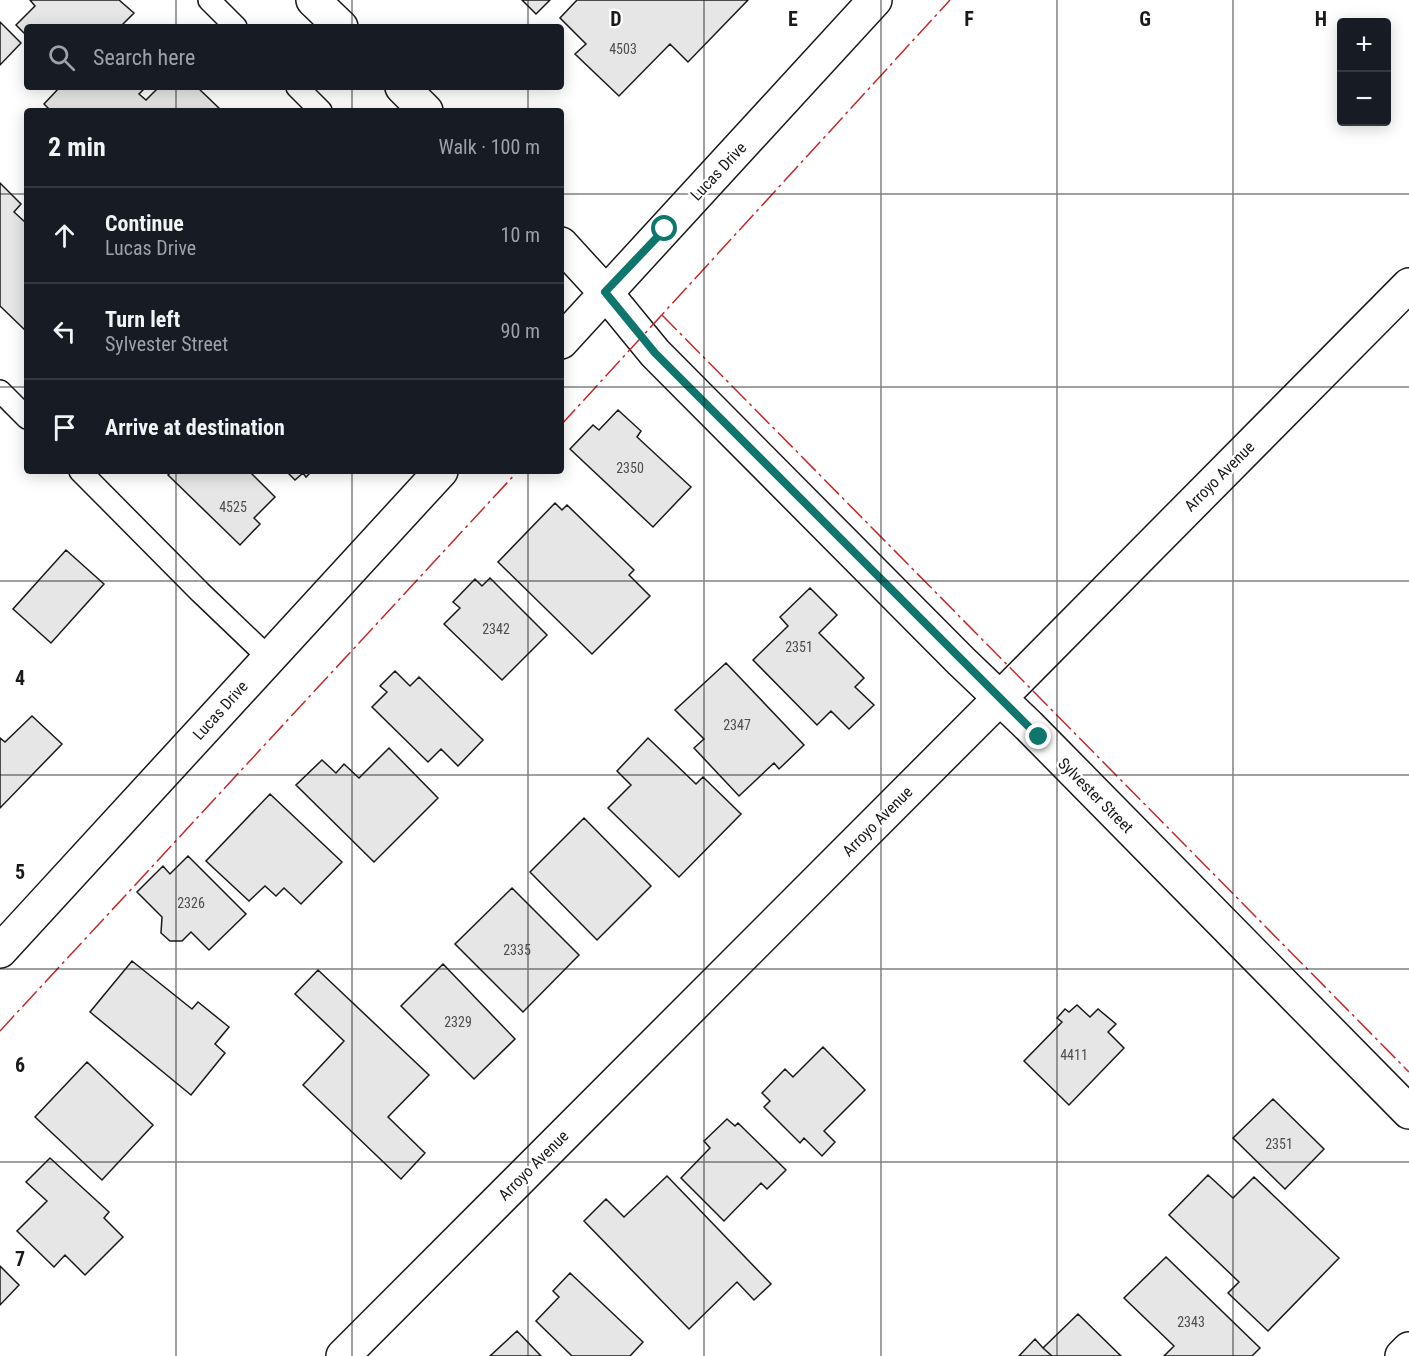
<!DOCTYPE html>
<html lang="en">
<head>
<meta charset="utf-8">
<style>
  :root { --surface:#171b24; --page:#20242c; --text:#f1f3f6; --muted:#9ea1a6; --line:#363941 }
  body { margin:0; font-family:"Roboto Condensed",sans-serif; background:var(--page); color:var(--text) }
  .controls { position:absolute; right:18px; top:18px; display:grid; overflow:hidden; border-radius:6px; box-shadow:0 3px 15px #0003 }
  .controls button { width:54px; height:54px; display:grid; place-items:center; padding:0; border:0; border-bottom:2px solid var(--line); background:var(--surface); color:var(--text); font:30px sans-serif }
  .stop { position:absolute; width:18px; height:18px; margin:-14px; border:4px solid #0f766e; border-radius:50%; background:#fff }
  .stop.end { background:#0f766e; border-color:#fff; box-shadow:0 2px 6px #0008 }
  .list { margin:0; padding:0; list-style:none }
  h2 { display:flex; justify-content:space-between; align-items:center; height:78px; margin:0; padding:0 24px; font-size:26px }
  h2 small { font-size:20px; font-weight:400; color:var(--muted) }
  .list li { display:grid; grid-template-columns:39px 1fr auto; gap:18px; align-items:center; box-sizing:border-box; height:96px; padding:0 24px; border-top:2px solid var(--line) }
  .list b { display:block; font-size:22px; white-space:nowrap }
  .list p { margin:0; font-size:20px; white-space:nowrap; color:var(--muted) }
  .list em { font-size:20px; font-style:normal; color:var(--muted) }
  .icon { flex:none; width:33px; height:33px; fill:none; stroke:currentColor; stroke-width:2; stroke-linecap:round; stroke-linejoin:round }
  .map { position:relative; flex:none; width:1409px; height:1356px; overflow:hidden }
  .search { position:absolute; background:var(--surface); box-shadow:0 3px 15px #0003; left:24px; top:24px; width:540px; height:66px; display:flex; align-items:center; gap:15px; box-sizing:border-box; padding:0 21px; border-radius:6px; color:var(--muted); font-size:22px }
  .panel { position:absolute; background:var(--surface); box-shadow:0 3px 15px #0003; left:24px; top:108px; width:540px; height:366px; border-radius:6px }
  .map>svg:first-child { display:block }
  .building { fill:#e6e6e6; stroke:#1a1a1a; stroke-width:1.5 }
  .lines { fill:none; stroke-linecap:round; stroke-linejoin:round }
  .service-casing { stroke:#1a1a1a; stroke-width:24 }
  .minor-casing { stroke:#1a1a1a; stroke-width:36 }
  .service { stroke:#fff; stroke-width:21 }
  .minor { stroke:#fff; stroke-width:33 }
  .power { stroke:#c62828; stroke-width:1.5; stroke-dasharray:21 4.5 3 4.5; stroke-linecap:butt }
  .route { stroke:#0f766e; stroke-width:8 }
  .grid { fill:none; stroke:#1a1a1a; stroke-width:1.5; stroke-opacity:0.55 }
  .labels { text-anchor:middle; stroke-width:4.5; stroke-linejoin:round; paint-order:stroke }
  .number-label { font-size:14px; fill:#4d4d4d }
  .street-label { font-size:16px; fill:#1a1a1a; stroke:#fff }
  .grid-label { font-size:20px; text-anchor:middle; font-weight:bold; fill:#1a1a1a; stroke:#fff; stroke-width:4.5; stroke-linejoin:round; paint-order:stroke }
</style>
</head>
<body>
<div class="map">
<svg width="1409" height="1356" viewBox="0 0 1409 1356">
  <rect width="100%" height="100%" fill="#fff"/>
  <path class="building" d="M 30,0 L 119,0 L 134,13 L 120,27 L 27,27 L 27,36 L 16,25 L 35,6 Z
    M 522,0 L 550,0 L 536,14 Z
    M 577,0 L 748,0 L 688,62 L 670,44 L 619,96 L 575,54 L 586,44 L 560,18 Z
    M 0,22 L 21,43 L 0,65 Z
    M 60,87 L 146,87 L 139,94 L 146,100 L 159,87 L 197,87 L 222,111 L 51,111 L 44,104 Z
    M 0,183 L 21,204 L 14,212 L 25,222 L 27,220 L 27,332 L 0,306 Z
    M 618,410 L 641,431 L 637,437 L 691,487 L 653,527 L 570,449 L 593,425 L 599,430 Z
    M 172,471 L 249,471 L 275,497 L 254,518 L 260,524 L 240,545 L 168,475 Z
    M 286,471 L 312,471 L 306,477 L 303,473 L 295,480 Z
    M 555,503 L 562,510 L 567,505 L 634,570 L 629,575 L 650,596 L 592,654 L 498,562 Z
    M 66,550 L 104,584 L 51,643 L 13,609 Z
    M 490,578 L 547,635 L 502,680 L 444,624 L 460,608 L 453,602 L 475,579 L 482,586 Z
    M 810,588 L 837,615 L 819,633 L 864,678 L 855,687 L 874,705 L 849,729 L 831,711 L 817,725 L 753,660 L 788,626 L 780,617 Z
    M 726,663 L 804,745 L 779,769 L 774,763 L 739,796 L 694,748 L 704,739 L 675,710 Z
    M 395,671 L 410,686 L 419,677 L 483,740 L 458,766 L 441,749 L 428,762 L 372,707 L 387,692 L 380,686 Z
    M 32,716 L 62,744 L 0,808 L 0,738 L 5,742 Z
    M 648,738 L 696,784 L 703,777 L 741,814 L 679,877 L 608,808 L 631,785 L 617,771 Z
    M 389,748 L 438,798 L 374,862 L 296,785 L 322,760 L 336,773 L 344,764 L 359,778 Z
    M 270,794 L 342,862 L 301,904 L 284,888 L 276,896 L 265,886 L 249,901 L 206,861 Z
    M 584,818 L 651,886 L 597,940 L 530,872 Z
    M 188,856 L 246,914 L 209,950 L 191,932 L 182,941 L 170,941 L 161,933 L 162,917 L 137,892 L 163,866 L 170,874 Z
    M 512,888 L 579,955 L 523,1012 L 455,944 Z
    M 132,961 L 192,1009 L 198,1002 L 229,1027 L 215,1044 L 225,1053 L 191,1095 L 90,1012 Z
    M 443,964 L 515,1039 L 474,1079 L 401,1006 Z
    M 318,970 L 429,1075 L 388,1117 L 425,1153 L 401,1179 L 303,1085 L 344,1041 L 295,994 Z
    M 1077,1005 L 1090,1017 L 1098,1009 L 1116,1024 L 1108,1032 L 1124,1048 L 1069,1105 L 1024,1061 L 1062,1022 L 1057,1018 L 1065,1009 L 1069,1012 Z
    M 823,1047 L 865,1090 L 824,1131 L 835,1142 L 822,1156 L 804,1138 L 800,1143 L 764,1107 L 770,1101 L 762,1093 L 785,1069 L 793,1077 Z
    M 87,1062 L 153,1125 L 102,1180 L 35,1117 Z
    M 1273,1099 L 1324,1149 L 1285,1189 L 1233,1138 Z
    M 727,1119 L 735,1126 L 738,1123 L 786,1170 L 767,1189 L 761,1183 L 724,1221 L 681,1178 L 710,1148 L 704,1141 Z
    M 50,1158 L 109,1212 L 104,1218 L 123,1237 L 85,1275 L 65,1255 L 54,1267 L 17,1231 L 47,1201 L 26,1182 Z
    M 1208,1175 L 1233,1198 L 1254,1177 L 1339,1258 L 1268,1331 L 1228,1293 L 1239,1282 L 1169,1215 Z
    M 667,1176 L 771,1284 L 754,1300 L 737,1282 L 689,1329 L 584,1221 L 606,1199 L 624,1217 Z
    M 1166,1257 L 1260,1348 L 1252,1356 L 1164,1356 L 1174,1346 L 1124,1298 Z
    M 0,1266 L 19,1285 L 0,1305 Z
    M 570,1273 L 643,1342 L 630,1356 L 572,1356 L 536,1321 L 559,1297 L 553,1291 Z
    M 1078,1314 L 1121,1356 L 1052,1356 L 1043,1348 Z
    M 517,1331 L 541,1356 L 490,1356 Z
    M 1035,1339 L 1043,1348 L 1052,1356 L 1019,1356 Z"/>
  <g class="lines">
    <defs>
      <path id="service" d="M 209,0 L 236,27
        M 297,87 L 321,111
        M 0,391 L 27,418
        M 80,471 L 200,592 L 268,657"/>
      <path id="minor" d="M 313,0 L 341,27
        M 402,87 L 426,111
        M 561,244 L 605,292 L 655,353 L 961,661 L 1029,726 L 1409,1112
        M 561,342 L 875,0
        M 0,951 L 441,471
        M 343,1356 L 1000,698 L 1409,285
        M 1402,1356 L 1409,1349"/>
    </defs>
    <use href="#service" class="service-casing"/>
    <use href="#minor" class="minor-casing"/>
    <use href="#service" class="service"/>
    <use href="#minor" class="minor"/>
    <path class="power" d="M 662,315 L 1409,1072
      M 561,425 L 950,0
      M 0,1031 L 518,471"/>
  </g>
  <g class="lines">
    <path class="route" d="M 665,229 L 605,292 L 655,353 L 1039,737"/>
  </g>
  <path class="grid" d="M 176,0 L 176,27M 352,0 L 352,27M 528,0 L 528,27M 704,0 L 704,1356M 881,0 L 881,1356M 1057,0 L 1057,1356M 1233,0 L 1233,1356M 176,87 L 176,111M 352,87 L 352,111M 528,87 L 528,111M 0,194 L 27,194M 561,194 L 1409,194M 0,387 L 27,387M 561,387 L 1409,387M 176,471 L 176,1356M 352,471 L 352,1356M 528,471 L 528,1356M 0,581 L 1409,581M 0,775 L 1409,775M 0,969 L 1409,969M 0,1162 L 1409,1162"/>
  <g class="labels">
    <g class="number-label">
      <text x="623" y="54">4503</text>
      <text x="630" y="473">2350</text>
      <text x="233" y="512">4525</text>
      <text x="496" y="634">2342</text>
      <text x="799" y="652">2351</text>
      <text x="737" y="730">2347</text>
      <text x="191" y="908">2326</text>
      <text x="517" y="955">2335</text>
      <text x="458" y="1027">2329</text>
      <text x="1074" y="1060">4411</text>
      <text x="1279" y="1149">2351</text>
      <text x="1191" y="1327">2343</text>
    </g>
    <g class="street-label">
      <text transform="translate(718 171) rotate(-47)" y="6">Lucas Drive</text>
      <text transform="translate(1219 476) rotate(-45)" y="6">Arroyo Avenue</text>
      <text transform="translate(220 710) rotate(-48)" y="6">Lucas Drive</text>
      <text transform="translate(1096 795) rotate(45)" y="6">Sylvester Street</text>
      <text transform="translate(877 821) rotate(-45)" y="6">Arroyo Avenue</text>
      <text transform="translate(533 1165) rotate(-45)" y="6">Arroyo Avenue</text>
    </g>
  </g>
  <g class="grid-label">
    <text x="616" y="26">D</text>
    <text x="793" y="26">E</text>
    <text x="969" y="26">F</text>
    <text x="1145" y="26">G</text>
    <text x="1321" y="26">H</text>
    <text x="20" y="685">4</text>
    <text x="20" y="879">5</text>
    <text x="20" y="1072">6</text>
    <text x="20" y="1266">7</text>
  </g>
</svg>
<div class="controls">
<button>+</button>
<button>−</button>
</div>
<div class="stop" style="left:665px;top:229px"></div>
<div class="stop end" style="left:1039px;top:737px"></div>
<div class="search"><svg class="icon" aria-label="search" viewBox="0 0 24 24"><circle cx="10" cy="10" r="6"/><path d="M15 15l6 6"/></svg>Search here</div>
<section class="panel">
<h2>2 min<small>Walk · 100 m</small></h2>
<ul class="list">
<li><svg class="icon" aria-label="ahead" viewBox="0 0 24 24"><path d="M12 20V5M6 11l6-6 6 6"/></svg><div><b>Continue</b><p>Lucas Drive</p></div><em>10 m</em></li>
<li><svg class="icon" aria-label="left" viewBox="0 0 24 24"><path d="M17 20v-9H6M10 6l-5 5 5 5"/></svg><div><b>Turn left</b><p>Sylvester Street</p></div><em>90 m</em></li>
<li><svg class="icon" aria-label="arrive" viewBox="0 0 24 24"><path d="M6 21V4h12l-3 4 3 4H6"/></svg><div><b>Arrive at destination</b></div></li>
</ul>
</section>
</div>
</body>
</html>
